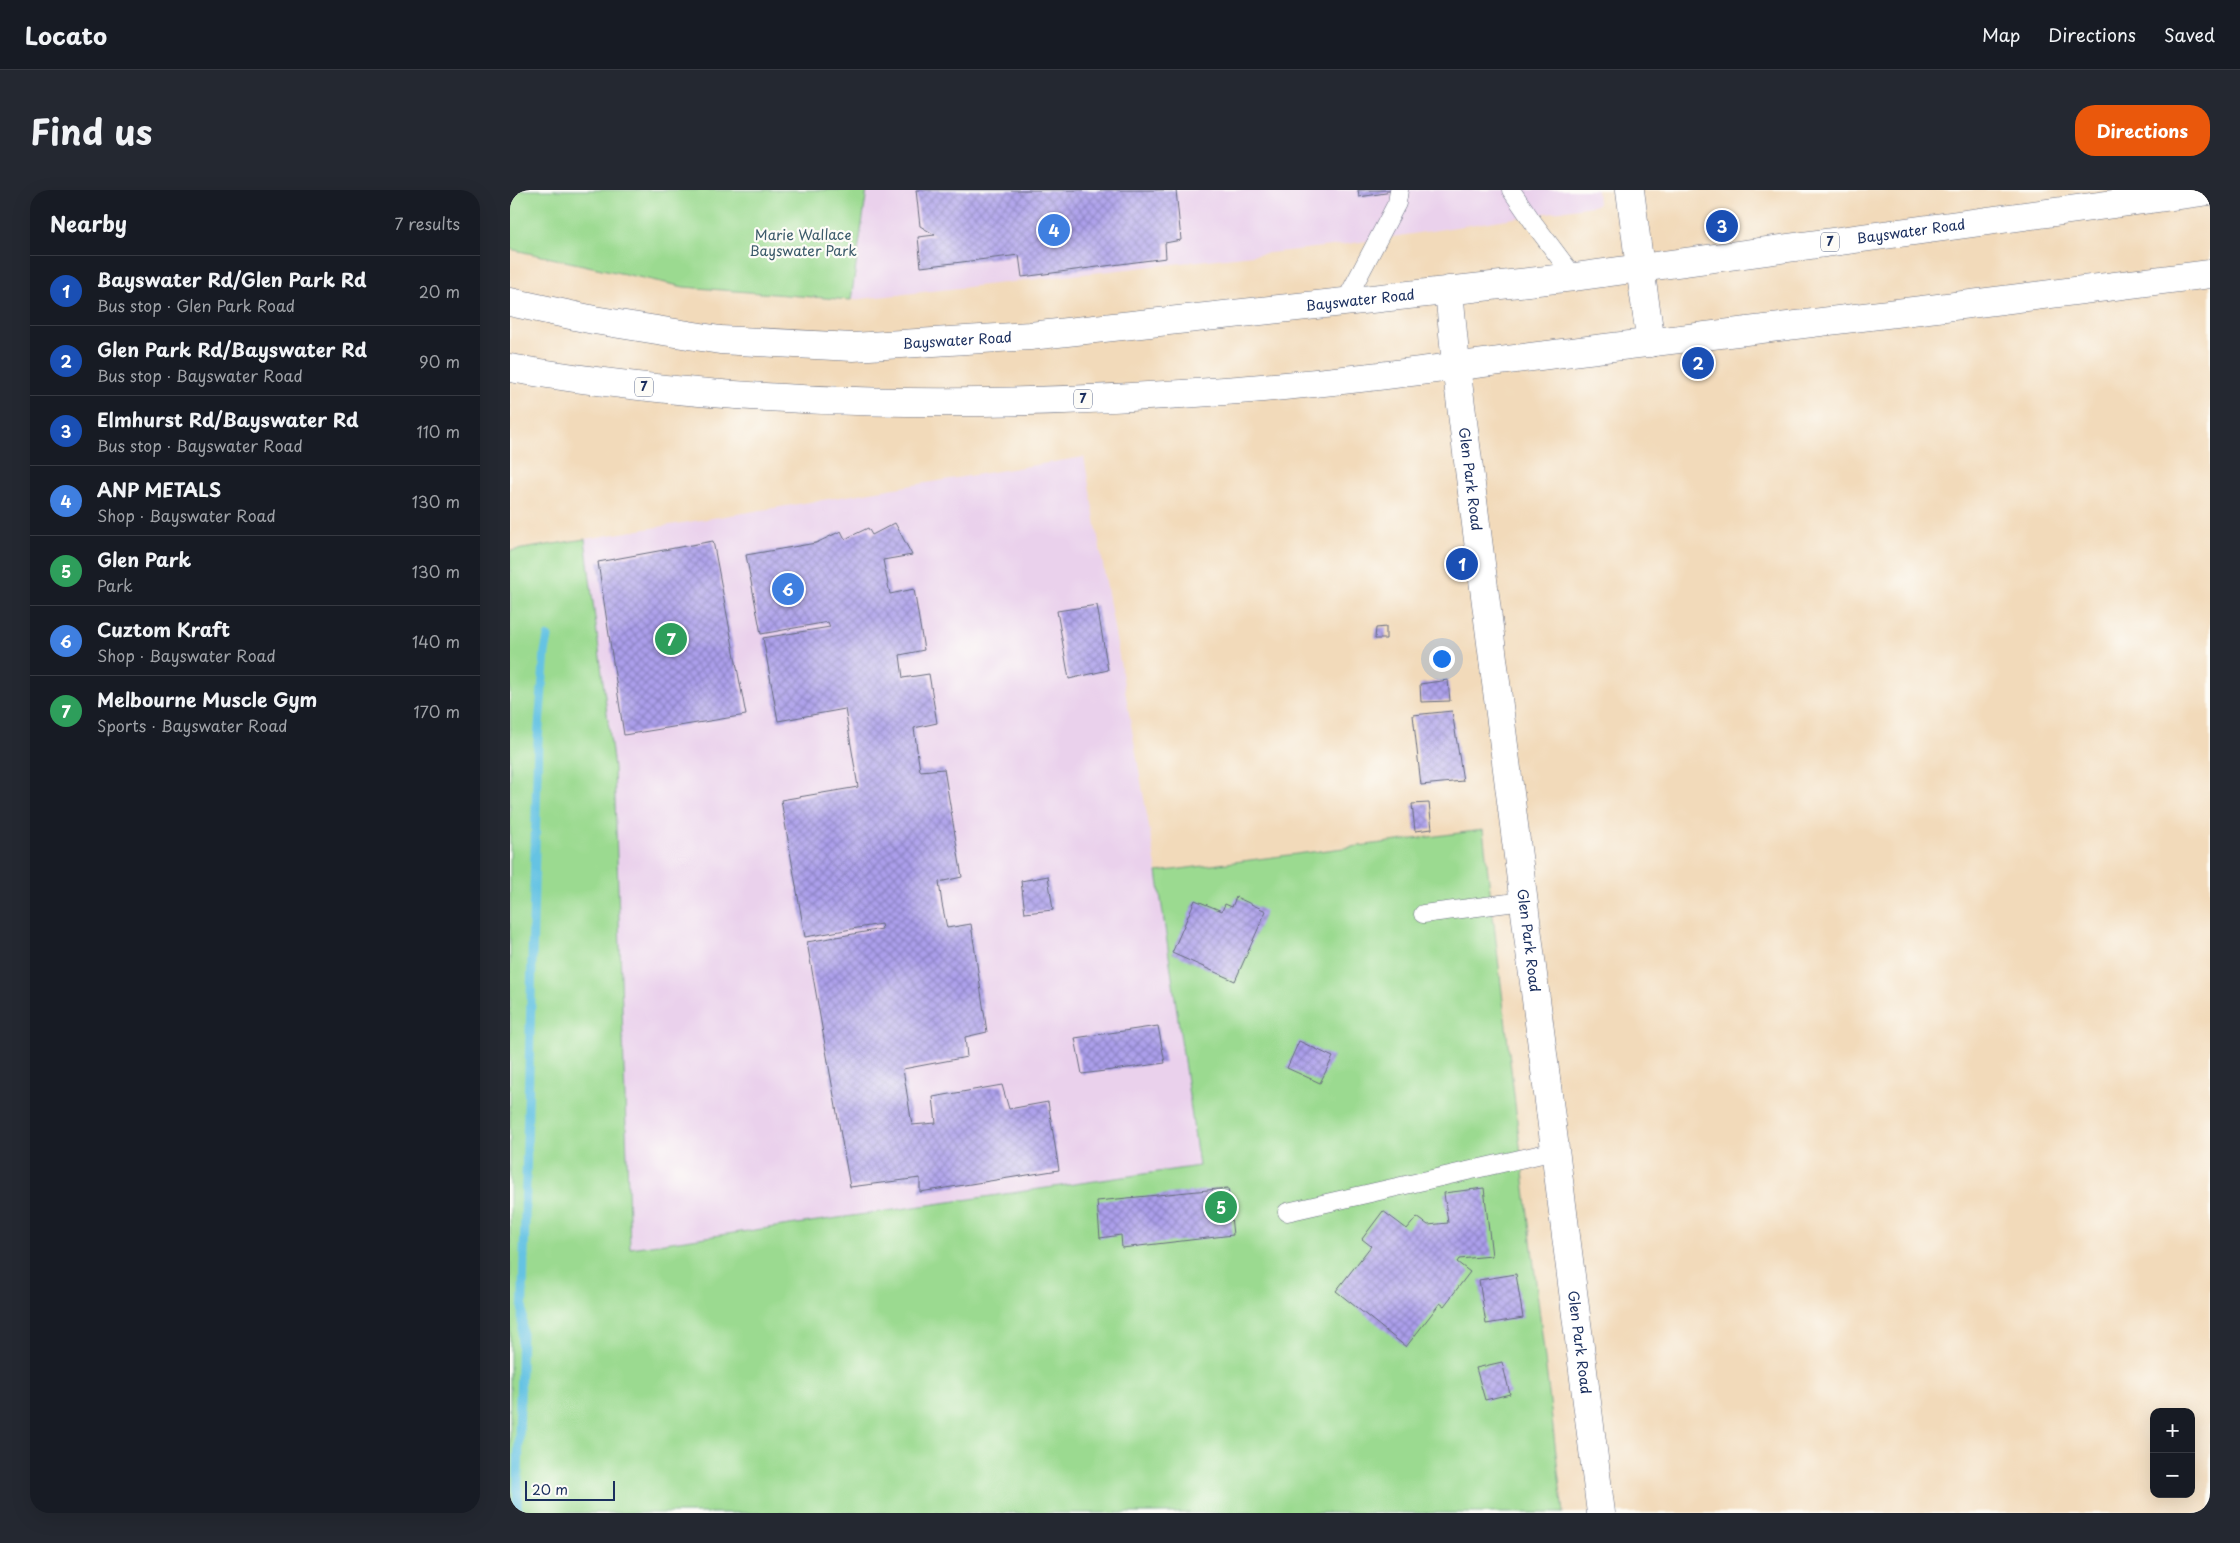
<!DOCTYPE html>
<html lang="en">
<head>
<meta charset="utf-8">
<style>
  :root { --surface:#171b24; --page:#242831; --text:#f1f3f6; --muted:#9ea1a6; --line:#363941; --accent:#ea580c }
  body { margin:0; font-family:"Playpen Sans",sans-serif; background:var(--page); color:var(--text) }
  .controls { position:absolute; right:15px; bottom:15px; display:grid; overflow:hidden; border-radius:10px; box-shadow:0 5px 20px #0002 }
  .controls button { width:45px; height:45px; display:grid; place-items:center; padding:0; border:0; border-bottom:1px solid var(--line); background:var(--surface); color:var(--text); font:25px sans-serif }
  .scale { position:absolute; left:15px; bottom:12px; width:90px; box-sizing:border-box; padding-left:5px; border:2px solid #1b2f5e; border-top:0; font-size:14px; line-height:18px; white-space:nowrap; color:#1b2f5e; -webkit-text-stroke:4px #fdfcf7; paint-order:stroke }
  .you { position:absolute; left:931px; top:468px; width:18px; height:18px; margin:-12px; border:4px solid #fff; border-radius:50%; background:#1a73e8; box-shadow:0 0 0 8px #1a73e833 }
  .badge { display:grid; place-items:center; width:32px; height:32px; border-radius:50%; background:var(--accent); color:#fff; font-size:16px; font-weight:700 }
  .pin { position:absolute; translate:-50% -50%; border:2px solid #fff; box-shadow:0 1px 5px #0006 }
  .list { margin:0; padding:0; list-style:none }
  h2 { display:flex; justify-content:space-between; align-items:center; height:65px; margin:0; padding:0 20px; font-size:21px }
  h2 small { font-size:16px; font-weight:400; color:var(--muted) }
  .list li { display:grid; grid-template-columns:32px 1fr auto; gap:15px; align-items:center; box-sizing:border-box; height:70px; padding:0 20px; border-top:1px solid var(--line) }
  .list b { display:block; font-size:19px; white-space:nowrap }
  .list p { margin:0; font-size:16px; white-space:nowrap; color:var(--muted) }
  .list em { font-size:16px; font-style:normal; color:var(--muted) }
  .map { position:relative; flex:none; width:1700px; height:1323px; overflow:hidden; border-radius:20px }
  header { display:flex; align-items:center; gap:30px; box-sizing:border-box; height:70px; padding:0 25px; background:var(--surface); border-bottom:1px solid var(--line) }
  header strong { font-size:24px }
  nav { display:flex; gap:28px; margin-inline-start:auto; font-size:18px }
  .intro { display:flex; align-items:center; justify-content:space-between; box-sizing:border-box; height:120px; padding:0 30px }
  h1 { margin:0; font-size:35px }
  .button { padding:12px 22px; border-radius:20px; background:var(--accent); color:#fff; font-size:18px; font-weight:700 }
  main { display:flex; gap:30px; padding:0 30px }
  aside { flex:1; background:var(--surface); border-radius:20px; box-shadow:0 5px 20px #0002 }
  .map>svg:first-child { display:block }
  .built { fill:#ead1ec }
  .green { fill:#9bda90; stroke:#5b8477 }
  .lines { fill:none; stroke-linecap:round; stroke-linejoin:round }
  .stream { stroke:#65c3e3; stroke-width:9 }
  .building { fill:url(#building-cross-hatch) }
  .lane-casing { stroke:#666b7e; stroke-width:19 }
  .street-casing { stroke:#666b7e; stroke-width:29 }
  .primary-casing { stroke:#666b7e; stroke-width:29 }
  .lane { stroke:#fff; stroke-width:18 }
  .street { stroke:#fff; stroke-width:28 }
  .primary { stroke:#fff; stroke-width:28 }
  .labels { text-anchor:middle; stroke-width:4.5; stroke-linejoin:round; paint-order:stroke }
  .shield { fill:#fdfcf7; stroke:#5f6c8c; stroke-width:1 }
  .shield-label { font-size:12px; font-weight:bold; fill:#1b2f5e }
  .street-label { font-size:14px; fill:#1b2f5e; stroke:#fdfcf7 }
  .park-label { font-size:14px; fill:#3b5a6a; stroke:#fdfcf7 }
</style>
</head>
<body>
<header>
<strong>Locato</strong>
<nav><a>Map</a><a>Directions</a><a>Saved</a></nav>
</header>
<div class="intro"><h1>Find us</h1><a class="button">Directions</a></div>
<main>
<aside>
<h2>Nearby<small>7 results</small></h2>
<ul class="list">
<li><span class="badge" style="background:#1a4fb4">1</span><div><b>Bayswater Rd/Glen Park Rd</b><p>Bus stop · Glen Park Road</p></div><em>20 m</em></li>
<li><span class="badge" style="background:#1a4fb4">2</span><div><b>Glen Park Rd/Bayswater Rd</b><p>Bus stop · Bayswater Road</p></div><em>90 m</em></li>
<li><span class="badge" style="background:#1a4fb4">3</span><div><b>Elmhurst Rd/Bayswater Rd</b><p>Bus stop · Bayswater Road</p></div><em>110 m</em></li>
<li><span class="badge" style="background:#3f7fe0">4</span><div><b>ANP METALS</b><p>Shop · Bayswater Road</p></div><em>130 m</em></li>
<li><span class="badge" style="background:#2e9e5b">5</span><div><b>Glen Park</b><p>Park</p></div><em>130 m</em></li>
<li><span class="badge" style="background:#3f7fe0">6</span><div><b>Cuztom Kraft</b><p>Shop · Bayswater Road</p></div><em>140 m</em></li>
<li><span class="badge" style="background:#2e9e5b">7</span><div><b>Melbourne Muscle Gym</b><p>Sports · Bayswater Road</p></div><em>170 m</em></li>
</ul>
</aside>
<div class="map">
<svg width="1700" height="1323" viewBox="0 0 1700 1323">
  <defs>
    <pattern id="building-cross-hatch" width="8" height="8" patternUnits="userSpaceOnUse" patternTransform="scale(1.25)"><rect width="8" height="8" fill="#ac9feb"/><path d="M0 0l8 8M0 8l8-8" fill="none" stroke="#8b82c2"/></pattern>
  </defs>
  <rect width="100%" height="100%" fill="#fdfcf7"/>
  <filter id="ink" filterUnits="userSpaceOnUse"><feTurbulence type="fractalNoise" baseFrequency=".02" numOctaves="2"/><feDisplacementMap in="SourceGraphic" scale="10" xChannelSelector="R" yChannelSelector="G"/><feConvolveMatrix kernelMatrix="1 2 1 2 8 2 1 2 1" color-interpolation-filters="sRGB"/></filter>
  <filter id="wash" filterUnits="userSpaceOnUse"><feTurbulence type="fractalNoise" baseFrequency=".0096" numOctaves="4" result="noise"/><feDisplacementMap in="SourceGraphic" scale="20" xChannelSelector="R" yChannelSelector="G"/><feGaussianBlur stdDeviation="1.12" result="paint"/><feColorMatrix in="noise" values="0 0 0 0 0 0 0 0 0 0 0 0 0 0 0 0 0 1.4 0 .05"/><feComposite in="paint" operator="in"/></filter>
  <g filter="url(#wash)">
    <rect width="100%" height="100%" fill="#f2daba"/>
    <path class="built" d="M 357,0 L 1087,0 L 1088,15 L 831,55 L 341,110 Z
      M 574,267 L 647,682 L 690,976 L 119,1058 L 104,578 L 75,349 Z"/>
    <path class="green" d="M 0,0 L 357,0 L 341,110 L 174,97 L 0,59 Z
      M 75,349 L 104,578 L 120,1058 L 689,976 L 647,682 L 973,640 L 1053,1323 L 0,1323 L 0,361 Z"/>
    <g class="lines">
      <path class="stream" d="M 7,1323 L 28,549 L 35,462 L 38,447"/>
    </g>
    <g id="blocks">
      <path class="building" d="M 406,0 L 666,0 L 671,50 L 655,53 L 656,68 L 512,87 L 509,65 L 411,77 L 408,47 L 425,45 L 410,36 Z
        M 848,0 L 889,0 L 889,1 L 849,7 Z
        M 385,333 L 402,365 L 373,370 L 380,404 L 404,399 L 414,460 L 390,465 L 393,488 L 419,484 L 427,533 L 404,538 L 410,581 L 434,579 L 452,687 L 429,692 L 432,714 L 437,738 L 461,734 L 477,842 L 455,847 L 457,867 L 393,879 L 402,935 L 426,933 L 423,907 L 492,895 L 499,919 L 538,912 L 549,980 L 410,1002 L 410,988 L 340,997 L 297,752 L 372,739 L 371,734 L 295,747 L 271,610 L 348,597 L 335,519 L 268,531 L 253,448 L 320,437 L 318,432 L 251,444 L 236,365 L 306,353 L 331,341 L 335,349 L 358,338 L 362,345 Z
        M 203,351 L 236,525 L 114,545 L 88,372 Z
        M 587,415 L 598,480 L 559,489 L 547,421 Z
        M 876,437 L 876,449 L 865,449 L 866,438 Z
        M 938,490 L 940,511 L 911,512 L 910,494 Z
        M 942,521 L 953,591 L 911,595 L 903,525 Z
        M 919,613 L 922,639 L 905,641 L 902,614 Z
        M 538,686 L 543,720 L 515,723 L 511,691 Z
        M 726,707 L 756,721 L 725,791 L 662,763 L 685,710 L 712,721 L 715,714 L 722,717 Z
        M 648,836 L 655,873 L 572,884 L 565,848 Z
        M 789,851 L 823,867 L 810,893 L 777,878 Z
        M 718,998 L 723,1045 L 612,1058 L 611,1045 L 590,1048 L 587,1011 Z
        M 974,998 L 982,1066 L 949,1069 L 947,1072 L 960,1082 L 934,1116 L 930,1113 L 896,1157 L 826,1101 L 861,1056 L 852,1049 L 873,1021 L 897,1039 L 907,1027 L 918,1035 L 938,1033 L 934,1003 Z
        M 1006,1084 L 1013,1128 L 976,1134 L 969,1090 Z
        M 992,1172 L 1000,1204 L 975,1210 L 966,1178 Z"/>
    </g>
  </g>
  <g filter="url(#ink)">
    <use href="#blocks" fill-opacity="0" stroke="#666b7e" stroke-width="1"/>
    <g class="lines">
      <defs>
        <path id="lane" d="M 1001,0 L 1025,35 L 1064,87
          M 835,112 L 887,13 L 889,0
          M 913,724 L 1014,711
          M 777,1022 L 1045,961"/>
        <g id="street">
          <path d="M 1120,0 L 1130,78"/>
          <path id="s1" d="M 946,176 L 1091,1323"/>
        </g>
        <g id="primary">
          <path d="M 1130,78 L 1141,153"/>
          <path d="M 939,100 L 946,176"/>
          <path id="s2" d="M 0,112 L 84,130 L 210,150 L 343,157 L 520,146 L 1064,87 L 1700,1"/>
          <path d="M 0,178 C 240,219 485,219 728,200 C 845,191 961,174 1078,160 C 1285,135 1493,111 1700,84"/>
        </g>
      </defs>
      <use href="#lane" class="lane-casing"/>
      <use href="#street" class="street-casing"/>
      <use href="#primary" class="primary-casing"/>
      <use href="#lane" class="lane"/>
      <use href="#street" class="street"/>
      <use href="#primary" class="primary"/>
    </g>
  </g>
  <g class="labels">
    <g class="shield">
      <rect x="1311" y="42.5" width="18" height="19" rx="4"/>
      <rect x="125" y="187.5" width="18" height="19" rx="4"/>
      <rect x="564" y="199.5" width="18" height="19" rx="4"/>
    </g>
    <g class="shield-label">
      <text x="1320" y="56">7</text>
      <text x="134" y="201">7</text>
      <text x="573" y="213">7</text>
    </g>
    <g class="street-label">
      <text dy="5" stroke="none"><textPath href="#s2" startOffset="1411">Bayswater Road</textPath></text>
      <text dy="5" stroke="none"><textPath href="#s2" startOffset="856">Bayswater Road</textPath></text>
      <text dy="5" stroke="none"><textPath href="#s2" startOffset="451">Bayswater Road</textPath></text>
      <text dy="5" stroke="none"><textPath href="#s1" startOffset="114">Glen Park Road</textPath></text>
      <text dy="5" stroke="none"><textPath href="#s1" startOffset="579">Glen Park Road</textPath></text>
      <text dy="5" stroke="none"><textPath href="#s1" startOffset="984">Glen Park Road</textPath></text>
    </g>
    <g class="park-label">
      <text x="293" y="50">Marie Wallace<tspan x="293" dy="16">Bayswater Park</tspan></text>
    </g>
  </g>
</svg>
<div class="controls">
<button>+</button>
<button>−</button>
</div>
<div class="scale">20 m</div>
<div class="you"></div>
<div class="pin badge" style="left:952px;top:374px;background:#1a4fb4">1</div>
<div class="pin badge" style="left:1188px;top:173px;background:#1a4fb4">2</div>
<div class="pin badge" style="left:1212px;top:36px;background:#1a4fb4">3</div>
<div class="pin badge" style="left:544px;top:40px;background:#3f7fe0">4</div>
<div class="pin badge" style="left:711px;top:1017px;background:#2e9e5b">5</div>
<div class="pin badge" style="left:278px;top:399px;background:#3f7fe0">6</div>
<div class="pin badge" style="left:161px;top:449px;background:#2e9e5b">7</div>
</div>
</main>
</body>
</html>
